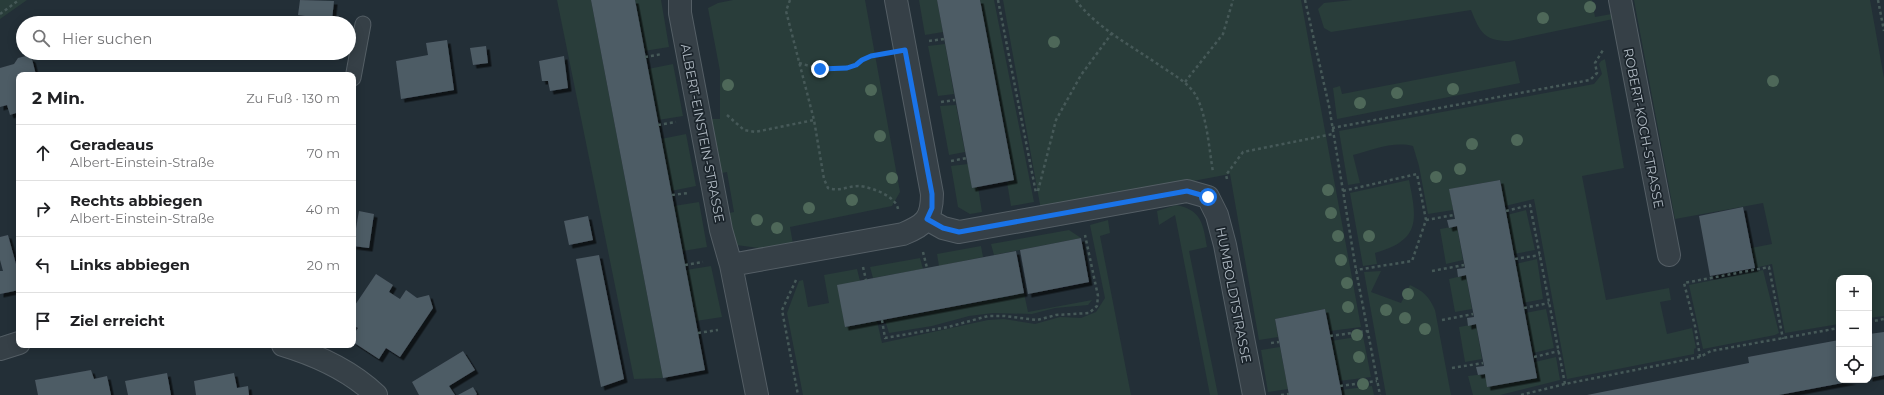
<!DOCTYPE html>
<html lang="de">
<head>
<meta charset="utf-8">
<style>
  :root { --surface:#fff; --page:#f2f2f2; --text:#202124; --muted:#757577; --line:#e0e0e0 }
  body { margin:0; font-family:Montserrat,sans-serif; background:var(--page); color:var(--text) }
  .controls { position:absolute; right:12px; bottom:12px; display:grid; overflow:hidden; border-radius:8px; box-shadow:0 2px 10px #0003 }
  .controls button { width:36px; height:36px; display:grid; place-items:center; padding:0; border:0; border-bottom:1px solid var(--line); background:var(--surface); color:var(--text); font:20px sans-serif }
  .stop { position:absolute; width:12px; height:12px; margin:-9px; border:3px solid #1a73e8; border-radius:50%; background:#fff }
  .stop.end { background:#1a73e8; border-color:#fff; box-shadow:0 1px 4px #0008 }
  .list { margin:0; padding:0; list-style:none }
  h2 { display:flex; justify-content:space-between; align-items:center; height:52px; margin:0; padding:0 16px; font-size:17px }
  h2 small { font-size:13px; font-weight:400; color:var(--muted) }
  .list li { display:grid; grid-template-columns:26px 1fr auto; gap:12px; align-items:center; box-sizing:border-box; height:56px; padding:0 16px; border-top:1px solid var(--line) }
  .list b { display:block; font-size:15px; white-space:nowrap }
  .list p { margin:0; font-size:13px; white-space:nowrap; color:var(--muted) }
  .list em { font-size:13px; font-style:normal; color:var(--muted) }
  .icon { flex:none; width:22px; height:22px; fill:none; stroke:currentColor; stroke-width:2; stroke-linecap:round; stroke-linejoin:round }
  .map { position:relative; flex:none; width:1884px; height:395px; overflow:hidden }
  .search { position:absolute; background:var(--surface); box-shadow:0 2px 10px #0003; left:16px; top:16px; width:340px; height:44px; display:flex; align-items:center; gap:10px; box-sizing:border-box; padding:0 14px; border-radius:22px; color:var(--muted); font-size:15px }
  .panel { position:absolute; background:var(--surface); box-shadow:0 2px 10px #0003; left:16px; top:72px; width:340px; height:276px; border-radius:8px }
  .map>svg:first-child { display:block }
  .green { fill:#293d3a }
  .building { fill:#4e5b65; filter:url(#shadow) }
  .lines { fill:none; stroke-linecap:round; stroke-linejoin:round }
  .service-casing { stroke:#545e65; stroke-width:17 }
  .minor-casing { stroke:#545e65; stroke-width:24 }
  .path { stroke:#465958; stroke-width:2.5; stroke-dasharray:3 3; stroke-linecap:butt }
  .service { stroke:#364047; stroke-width:15 }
  .minor { stroke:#364047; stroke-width:22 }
  .tree { fill:#4e6859 }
  .route { stroke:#1a73e8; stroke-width:5 }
  .labels { text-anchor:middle; stroke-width:3.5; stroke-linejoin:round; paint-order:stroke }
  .street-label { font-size:13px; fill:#b1bbc4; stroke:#1c252c }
</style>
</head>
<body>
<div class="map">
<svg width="1884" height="395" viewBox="0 0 1884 395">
  <defs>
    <filter id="shadow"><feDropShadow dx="3.5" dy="3.5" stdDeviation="0" flood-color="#0009"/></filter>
  </defs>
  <rect width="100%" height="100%" fill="#232f37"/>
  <path class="green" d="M 0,0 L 27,0 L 0,19 Z
    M 557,0 L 591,0 L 663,378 L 634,379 Z
    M 635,0 L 661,0 L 669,47 L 644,51 Z
    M 733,0 L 865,0 L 900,192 L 892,206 L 790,227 L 793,244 L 759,248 L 736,245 L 724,214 L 734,212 L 727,172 L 717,174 L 708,119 L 720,119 L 720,71 L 708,8 L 718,3 Z
    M 919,0 L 937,0 L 943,32 L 925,35 Z
    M 980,0 L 994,0 L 1034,202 L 1011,206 L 1007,182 L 1014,180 Z
    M 1003,0 L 1301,0 L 1361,327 L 1330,331 L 1325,309 L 1275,319 L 1278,337 L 1259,340 L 1230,174 L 1041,210 Z
    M 1352,0 L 1592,0 L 1595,17 L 1617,13 L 1618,18 L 1509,41 C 1484,41 1480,32 1471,10 L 1331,32 L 1324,28 L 1318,9 L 1324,3 Z
    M 1634,0 L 1870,0 L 1884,78 L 1884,316 L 1869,318 L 1869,278 L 1839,278 L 1839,324 L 1785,333 L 1772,264 L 1755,268 L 1751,248 L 1772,244 L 1763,203 L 1675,219 Z
    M 945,44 L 954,94 L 938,96 L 928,46 Z
    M 1605,59 L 1624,168 L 1582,176 L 1606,300 L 1669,288 L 1671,300 L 1660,302 L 1667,334 L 1692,328 L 1696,348 L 1694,349 L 1694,354 L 1567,379 L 1534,199 L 1505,206 L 1500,180 L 1450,189 L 1453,210 L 1428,214 L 1419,166 L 1413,146 C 1393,141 1372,150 1353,155 L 1360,183 L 1348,185 L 1339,131 L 1594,84 L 1602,74 L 1599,64 L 1601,61 Z
    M 1515,61 L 1520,83 L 1337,119 L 1333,88 L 1340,86 L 1342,94 Z
    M 673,64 L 683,116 L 658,120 L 648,69 Z
    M 956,105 L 965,152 L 949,155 L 940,106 Z
    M 686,134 L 696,186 L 671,191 L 661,139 Z
    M 968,164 L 978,187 L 982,212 L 970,214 L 958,207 L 951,166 Z
    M 1409,180 C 1417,220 1421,240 1375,253 L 1377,264 L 1363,266 L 1350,193 Z
    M 699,202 L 707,247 L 683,251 L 674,206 Z
    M 1176,205 C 1202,210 1203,224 1207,247 L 1189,251 L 1218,395 L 1210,395 L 1175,215 L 1159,225 L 1157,211 Z
    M 1526,210 L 1535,250 L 1514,254 L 1507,215 Z
    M 1108,220 L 1110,233 L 1100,236 L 1131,395 L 803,395 L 787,313 L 799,281 L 803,280 L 808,307 L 829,303 L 824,275 L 857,269 L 860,281 L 845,327 L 877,321 L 882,343 L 988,320 L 1004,319 L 1035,324 L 1060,317 L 1081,318 L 1096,312 L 1105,298 L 1090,225 Z
    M 1457,226 L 1463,260 L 1446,264 L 1440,229 Z
    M 1069,230 L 1081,238 L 994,255 L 991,244 Z
    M 981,246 L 983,257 L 939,266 L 937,254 Z
    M 920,258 L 923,269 L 873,278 L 870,267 Z
    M 1537,259 L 1543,299 L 1523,303 L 1516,264 Z
    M 711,266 L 722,317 L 696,321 L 686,270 Z
    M 1763,270 L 1779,333 L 1775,335 L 1703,349 L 1689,285 Z
    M 1381,271 L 1371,292 L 1401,303 L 1410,285 C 1423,291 1429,296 1435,310 L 1451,395 L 1386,395 L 1364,272 Z
    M 1466,275 L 1472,309 L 1455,312 L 1449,279 Z
    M 1024,293 L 1028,312 L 1092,300 L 1088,305 L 1055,308 L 1032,314 L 993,313 L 969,316 L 932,326 L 889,333 L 885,320 Z
    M 1546,309 L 1554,348 L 1533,353 L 1525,313 Z
    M 1476,324 L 1482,359 L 1465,362 L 1459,327 Z
    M 1363,336 L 1371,377 L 1339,381 L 1331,341 Z
    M 1280,347 L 1288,389 L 1268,392 L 1261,350 Z
    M 1556,357 L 1560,380 L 1500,395 L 1473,395 L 1468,376 L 1485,374 L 1488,387 L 1537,378 L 1535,362 Z
    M 1372,386 L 1374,395 L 1342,395 L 1341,390 Z"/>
  <path class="building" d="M 300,0 L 334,1 L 332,20 L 298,15 Z
    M 591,0 L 635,0 L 705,370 L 663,378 Z
    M 937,0 L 980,0 L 1014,180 L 972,188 Z
    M 447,40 L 454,90 L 401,99 L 396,61 L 428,55 L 426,43 Z
    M 486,46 L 488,63 L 473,65 L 470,48 Z
    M 26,56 L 32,59 L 36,75 L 19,75 L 19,112 L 10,115 L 7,105 L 0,107 L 0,68 L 14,64 L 18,58 Z
    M 564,56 L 568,88 L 550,91 L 548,81 L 542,81 L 539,61 Z
    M 1500,180 L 1537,378 L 1487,387 L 1485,374 L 1478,375 L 1476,367 L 1484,366 L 1476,324 L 1468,326 L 1467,318 L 1474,317 L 1466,275 L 1458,277 L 1457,269 L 1465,268 L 1457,226 L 1449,228 L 1447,220 L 1455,219 L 1449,189 Z
    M 1743,207 L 1755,268 L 1710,276 L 1699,216 Z
    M 359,211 L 374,214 L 369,248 L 353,246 Z
    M 588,216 L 593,240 L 569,245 L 564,221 Z
    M 8,235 L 19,275 L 19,290 L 0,294 L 0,271 L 3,271 L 0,260 L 0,237 Z
    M 1081,238 L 1089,282 L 1028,294 L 1020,250 Z
    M 1016,251 L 1024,293 L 845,327 L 837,285 Z
    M 599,255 L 624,379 L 601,387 L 576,259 Z
    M 376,274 L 393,285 L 389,292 L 400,299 L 406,290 L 417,298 L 429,295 L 433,308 L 400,357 L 386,348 L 379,359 L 353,342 L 353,335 L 358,328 L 353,325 L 353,308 Z
    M 1325,309 L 1342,395 L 1289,395 L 1275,319 Z
    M 1884,332 L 1884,375 L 1869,378 L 1869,334 Z
    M 1839,340 L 1839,380 L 1853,381 L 1779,395 L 1587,395 L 1749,363 L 1748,357 Z
    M 463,351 L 475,370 L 449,386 L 455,395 L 419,395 L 412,382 Z
    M 91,370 L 94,379 L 107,376 L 111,395 L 38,395 L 35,380 Z
    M 167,373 L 171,395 L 128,395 L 125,381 Z
    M 234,373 L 237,388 L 248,386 L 249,395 L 196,395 L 194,381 Z
    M 473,387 L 477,394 L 476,395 L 458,395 Z"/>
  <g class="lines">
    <defs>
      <path id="service" d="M 353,78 L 363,24"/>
      <path id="minor" d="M 680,0 L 680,13 L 721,230 L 731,265 L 757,395
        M 1620,0 L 1669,255
        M 927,219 L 943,228 L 959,232 L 1187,191 L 1208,197 L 1217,215 L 1225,245 L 1254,395
        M 731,265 L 903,234 C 925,225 932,219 932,194 L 896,0
        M 283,345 C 316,355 351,371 376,395
        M 0,349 L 19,343"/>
    </defs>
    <use href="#service" class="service-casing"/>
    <use href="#minor" class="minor-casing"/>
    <path class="path" d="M 790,0 L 786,11 L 814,120 L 824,179 L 828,188 C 839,192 848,186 859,186 C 871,187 896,196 898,209
      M 998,0 L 1036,193
      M 1076,0 C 1095,27 1135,48 1162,67 C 1174,75 1187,82 1195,94 C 1207,114 1209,149 1213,172
      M 1305,0 L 1329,106 L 1356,270 L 1380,395
      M 1878,0 L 1884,31
      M 0,14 L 19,0
      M 929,41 L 944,39
      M 645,57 L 662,54
      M 799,63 L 820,69 L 847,68 L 856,65 L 862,60 L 880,54
      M 1185,82 L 1223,34 L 1233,0
      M 941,102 L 955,100
      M 727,115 L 744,130 L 755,132 L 814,120
      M 658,125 L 676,122
      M 1332,128 L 1590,80 L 1597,73 L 1595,63 L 1603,50
      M 951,161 L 967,158
      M 1227,179 L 1226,175 L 1243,152 L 1333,134
      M 1038,191 L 1056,120 L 1081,75 L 1112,33
      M 1343,191 L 1417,174 L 1426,220 L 1412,261 L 1356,270
      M 672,195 L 688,193
      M 1506,211 L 1530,205 L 1565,384
      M 1426,220 L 1454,215
      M 923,252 L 927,268
      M 1515,259 L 1540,255
      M 685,265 L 703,262
      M 863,267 L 866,280
      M 1432,271 L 1464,265
      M 796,280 L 782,310 L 798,395
      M 1524,308 L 1549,303
      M 882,320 L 885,338 L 948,327 L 988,316 L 1005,316 L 1037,320 L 1056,315 L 1089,313 L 1097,306 L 1098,296 L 1085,235
      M 1442,320 L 1473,314
      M 1869,322 L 1884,319
      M 698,333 L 718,330
      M 1330,336 L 1367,331
      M 1271,343 L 1279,342
      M 1534,357 L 1559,351
      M 1700,357 L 1695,326 L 1684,283 L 1769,267 L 1783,339
      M 1452,368 L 1483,363
      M 1340,386 L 1377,381
      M 1281,395 L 1289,394
      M 1521,395 L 1565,384 L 1700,357 L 1711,351 L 1839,328"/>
    <use href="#service" class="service"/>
    <use href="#minor" class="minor"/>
  </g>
  <g class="tree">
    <circle cx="1590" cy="7" r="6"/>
    <circle cx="1543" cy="18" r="6"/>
    <circle cx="1054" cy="42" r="6"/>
    <circle cx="1773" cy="81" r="6"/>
    <circle cx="728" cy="85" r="6"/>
    <circle cx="1453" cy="89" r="6"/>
    <circle cx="871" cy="90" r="6"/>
    <circle cx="1397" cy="93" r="6"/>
    <circle cx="1360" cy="103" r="6"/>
    <circle cx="880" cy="136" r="6"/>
    <circle cx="1517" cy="140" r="6"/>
    <circle cx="1472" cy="144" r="6"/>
    <circle cx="1460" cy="169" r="6"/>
    <circle cx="1436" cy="177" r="6"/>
    <circle cx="892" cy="178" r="6"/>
    <circle cx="1328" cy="190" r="6"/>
    <circle cx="852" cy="200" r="6"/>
    <circle cx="809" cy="208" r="6"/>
    <circle cx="1331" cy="213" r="6"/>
    <circle cx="757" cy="220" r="6"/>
    <circle cx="777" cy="228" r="6"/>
    <circle cx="1338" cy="236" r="6"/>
    <circle cx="1369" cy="236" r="6"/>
    <circle cx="1341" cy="260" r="6"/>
    <circle cx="1347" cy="283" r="6"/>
    <circle cx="1408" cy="294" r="6"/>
    <circle cx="1348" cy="307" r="6"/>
    <circle cx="1386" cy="310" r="6"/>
    <circle cx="1405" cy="318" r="6"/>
    <circle cx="1425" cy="329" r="6"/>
    <circle cx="1357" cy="335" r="6"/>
    <circle cx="1359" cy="357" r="6"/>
    <circle cx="1363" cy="384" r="6"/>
  </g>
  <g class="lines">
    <path class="route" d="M 820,69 L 847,68 L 856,65 L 862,60 L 871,56 L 905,50 L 932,194 L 932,208 L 927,219 L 943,228 L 959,232 L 1187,191 L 1208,197"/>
  </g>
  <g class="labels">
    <g class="street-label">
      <text transform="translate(1644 128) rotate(79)" y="5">ROBERT-KOCH-STRASSE</text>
      <text transform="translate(703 133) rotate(79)" y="5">ALBERT-EINSTEIN-STRASSE</text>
      <text transform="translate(1234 295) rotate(79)" y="5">HUMBOLDTSTRASSE</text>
    </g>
  </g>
</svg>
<div class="controls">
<button>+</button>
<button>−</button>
<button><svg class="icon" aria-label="locate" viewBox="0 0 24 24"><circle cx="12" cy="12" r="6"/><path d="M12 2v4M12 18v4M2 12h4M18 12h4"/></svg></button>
</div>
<div class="stop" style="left:1208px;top:197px"></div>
<div class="stop end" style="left:820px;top:69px"></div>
<div class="search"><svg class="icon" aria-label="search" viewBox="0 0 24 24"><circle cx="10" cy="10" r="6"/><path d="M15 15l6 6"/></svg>Hier suchen</div>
<section class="panel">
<h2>2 Min.<small>Zu Fuß · 130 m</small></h2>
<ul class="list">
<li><svg class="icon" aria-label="ahead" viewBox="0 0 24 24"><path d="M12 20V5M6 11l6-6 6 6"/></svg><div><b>Geradeaus</b><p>Albert-Einstein-Straße</p></div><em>70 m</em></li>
<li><svg class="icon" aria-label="right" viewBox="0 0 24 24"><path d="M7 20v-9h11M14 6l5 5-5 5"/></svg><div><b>Rechts abbiegen</b><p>Albert-Einstein-Straße</p></div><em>40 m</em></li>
<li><svg class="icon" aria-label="left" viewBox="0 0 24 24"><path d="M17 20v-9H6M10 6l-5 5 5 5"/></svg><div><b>Links abbiegen</b></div><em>20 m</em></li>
<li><svg class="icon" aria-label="arrive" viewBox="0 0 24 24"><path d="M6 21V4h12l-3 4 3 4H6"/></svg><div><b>Ziel erreicht</b></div></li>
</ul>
</section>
</div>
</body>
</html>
